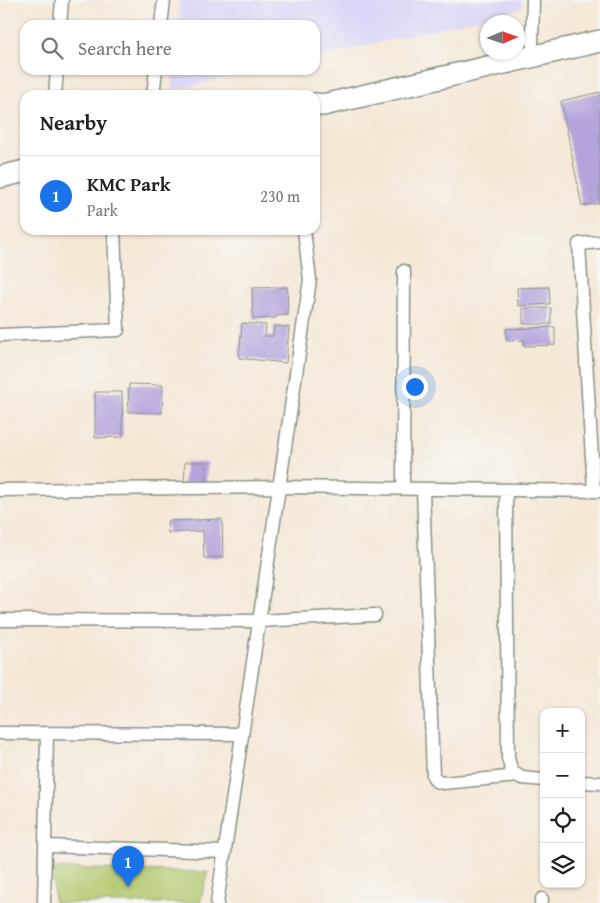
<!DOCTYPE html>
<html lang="en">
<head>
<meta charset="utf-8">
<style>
  :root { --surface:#fff; --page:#f2f2f2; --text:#222; --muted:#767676; --line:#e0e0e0; --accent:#1a73e8 }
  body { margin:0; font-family:"Gentium Book Plus",serif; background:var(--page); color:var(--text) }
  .controls { position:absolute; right:15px; bottom:15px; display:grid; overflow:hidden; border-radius:10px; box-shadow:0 1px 4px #0004 }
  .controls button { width:45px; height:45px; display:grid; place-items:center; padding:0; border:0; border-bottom:1px solid var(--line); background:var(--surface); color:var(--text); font:25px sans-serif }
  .compass { position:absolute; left:480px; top:15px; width:45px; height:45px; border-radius:50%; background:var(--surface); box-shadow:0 1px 4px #0004; rotate:88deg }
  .you { position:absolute; left:414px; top:386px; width:18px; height:18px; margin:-12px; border:4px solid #fff; border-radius:50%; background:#1a73e8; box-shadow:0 0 0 8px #1a73e833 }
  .badge { display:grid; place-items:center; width:32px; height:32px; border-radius:50%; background:var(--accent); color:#fff; font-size:16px; font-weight:700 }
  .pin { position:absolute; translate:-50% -41px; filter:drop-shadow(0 1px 2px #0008) }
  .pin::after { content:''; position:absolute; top:26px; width:18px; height:15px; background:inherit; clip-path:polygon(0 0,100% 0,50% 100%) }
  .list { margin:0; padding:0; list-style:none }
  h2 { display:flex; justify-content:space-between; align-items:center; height:65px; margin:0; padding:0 20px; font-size:21px }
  h2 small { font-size:16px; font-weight:400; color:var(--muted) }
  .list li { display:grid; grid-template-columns:32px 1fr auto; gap:15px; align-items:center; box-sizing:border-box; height:80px; padding:0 20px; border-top:1px solid var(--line) }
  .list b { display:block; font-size:19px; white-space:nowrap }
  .list p { margin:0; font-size:16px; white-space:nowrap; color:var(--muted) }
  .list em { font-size:16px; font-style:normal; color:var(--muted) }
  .icon { flex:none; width:28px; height:28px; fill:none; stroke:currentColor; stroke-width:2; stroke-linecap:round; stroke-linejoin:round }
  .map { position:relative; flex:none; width:600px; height:903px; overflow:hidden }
  .search { position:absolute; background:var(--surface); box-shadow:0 1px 4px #0004; left:20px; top:20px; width:300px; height:55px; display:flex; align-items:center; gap:12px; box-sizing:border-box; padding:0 18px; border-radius:15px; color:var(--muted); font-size:19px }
  .panel { position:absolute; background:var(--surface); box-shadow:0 1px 4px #0004; left:20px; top:90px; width:300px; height:145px; border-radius:15px }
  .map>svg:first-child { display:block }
  .built { fill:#dad6f7 }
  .green { fill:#b1c86c; stroke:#688250 }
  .building { fill:#b5a3dc }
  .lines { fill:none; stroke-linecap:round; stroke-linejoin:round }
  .street-casing { stroke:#8a9286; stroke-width:15 }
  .primary-casing { stroke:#8a9286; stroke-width:24 }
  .street { stroke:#fff; stroke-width:12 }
  .primary { stroke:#fff; stroke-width:21 }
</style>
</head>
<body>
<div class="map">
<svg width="600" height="903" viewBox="0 0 600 903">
  <rect width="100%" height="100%" fill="#f6f6f2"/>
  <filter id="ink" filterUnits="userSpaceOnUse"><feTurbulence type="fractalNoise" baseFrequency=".02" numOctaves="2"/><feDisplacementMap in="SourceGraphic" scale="10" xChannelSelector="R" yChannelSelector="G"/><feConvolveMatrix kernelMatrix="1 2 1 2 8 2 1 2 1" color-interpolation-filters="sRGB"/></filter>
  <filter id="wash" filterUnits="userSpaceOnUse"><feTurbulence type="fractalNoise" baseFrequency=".0096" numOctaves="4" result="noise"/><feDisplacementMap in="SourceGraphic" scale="20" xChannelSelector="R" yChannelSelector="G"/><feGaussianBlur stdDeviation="1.12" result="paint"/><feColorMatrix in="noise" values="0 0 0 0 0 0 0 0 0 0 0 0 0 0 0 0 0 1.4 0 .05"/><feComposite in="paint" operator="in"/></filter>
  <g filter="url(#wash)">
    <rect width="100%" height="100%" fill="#f5e8d7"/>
    <path class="built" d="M 180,0 L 522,0 L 522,8 L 315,58 L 315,25 L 178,25 Z
      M 173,70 L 260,70 L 172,90 Z"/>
    <path class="green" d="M 53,868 L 208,872 L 200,903 L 54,903 Z"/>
    <g id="blocks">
      <path class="building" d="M 600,92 L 600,203 L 582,206 L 561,101 Z
        M 287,287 L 288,315 L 276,316 L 276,318 L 253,319 L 252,288 Z
        M 549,287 L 550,304 L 518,306 L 517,288 Z
        M 523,308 L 551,308 L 551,324 L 523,324 Z
        M 242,323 L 266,325 L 265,336 L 273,336 L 274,326 L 289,327 L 286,363 L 239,358 Z
        M 555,327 L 555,345 L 524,346 L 524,340 L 507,341 L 506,329 Z
        M 129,384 L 163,385 L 162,413 L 128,412 Z
        M 95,392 L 122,392 L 123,437 L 95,438 Z
        M 185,462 L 207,462 L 206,487 L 184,486 Z
        M 222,519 L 223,557 L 204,558 L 203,531 L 168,533 L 167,521 Z"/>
    </g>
  </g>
  <g filter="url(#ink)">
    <use href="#blocks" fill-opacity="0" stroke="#8a9286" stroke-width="1"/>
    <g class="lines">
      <defs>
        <path id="street" d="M 60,25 L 62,0
          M 161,25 L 164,0
          M 532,43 L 533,0
          M 55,95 L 57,70
          M 153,95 L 156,70
          M 0,335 L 118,330 L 114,230
          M 403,489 L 404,271
          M 423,489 L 433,776 L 436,781 L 443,783 L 518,776
          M 0,490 L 279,487 L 600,491
          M 506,490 L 508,758 L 512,772 L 522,778 L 544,780
          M 594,491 L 579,244 L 600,242
          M 0,620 L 259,621 L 375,615
          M 0,733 L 242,734
          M 581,782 L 600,783
          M 46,846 L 225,852
          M 44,903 L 47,734
          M 217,903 L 310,280 L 304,230
          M 541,903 L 542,899"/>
        <path id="primary" d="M 315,104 L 323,105 L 600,41
          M 0,177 L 25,171"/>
      </defs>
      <use href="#street" class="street-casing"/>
      <use href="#primary" class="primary-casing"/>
      <use href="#street" class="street"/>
      <use href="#primary" class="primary"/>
    </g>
  </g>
</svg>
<div class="controls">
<button>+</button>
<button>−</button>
<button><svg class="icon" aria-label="locate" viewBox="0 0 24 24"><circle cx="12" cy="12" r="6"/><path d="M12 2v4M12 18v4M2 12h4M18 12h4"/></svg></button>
<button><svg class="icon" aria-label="layers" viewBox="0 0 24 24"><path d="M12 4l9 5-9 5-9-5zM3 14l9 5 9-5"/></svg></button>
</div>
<svg class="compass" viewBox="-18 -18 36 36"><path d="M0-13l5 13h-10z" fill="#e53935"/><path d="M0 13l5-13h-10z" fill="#767676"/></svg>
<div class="you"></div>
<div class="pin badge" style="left:128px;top:887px">1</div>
<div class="search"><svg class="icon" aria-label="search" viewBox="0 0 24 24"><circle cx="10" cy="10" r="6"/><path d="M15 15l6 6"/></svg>Search here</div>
<section class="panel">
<h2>Nearby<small></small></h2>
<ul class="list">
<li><span class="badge">1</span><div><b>KMC Park</b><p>Park</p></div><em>230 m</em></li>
</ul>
</section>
</div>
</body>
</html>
